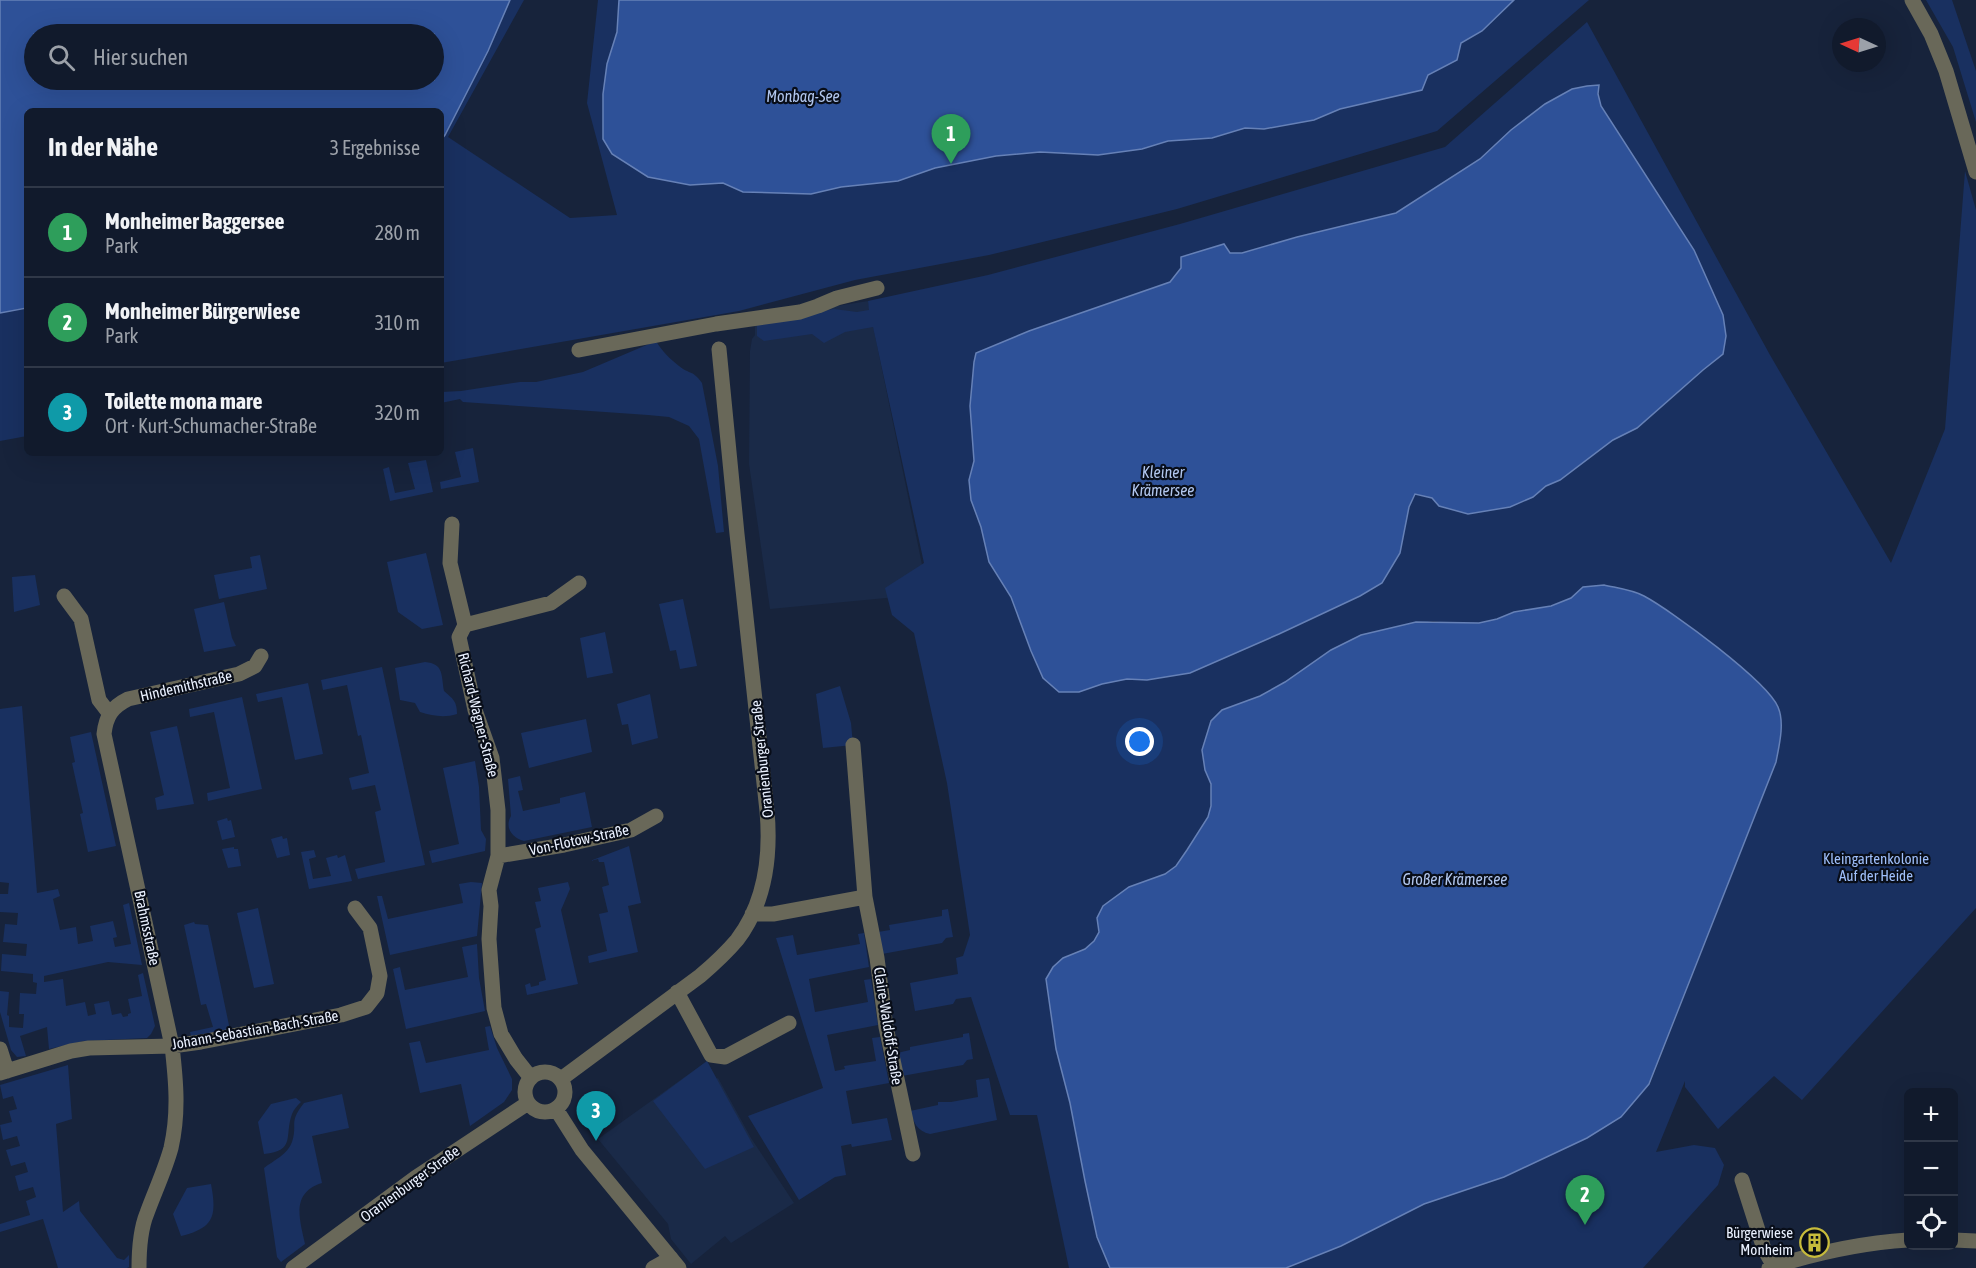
<!DOCTYPE html>
<html lang="de">
<head>
<meta charset="utf-8">
<style>
  :root { --surface:#111a2c; --page:#1a2334; --text:#f1f3f6; --muted:#9ca1a9; --line:#303848; --accent:#c7bb3b }
  body { margin:0; font-family:"Asap Condensed",sans-serif; background:var(--page); color:var(--text) }
  .controls { position:absolute; right:18px; bottom:18px; display:grid; overflow:hidden; border-radius:9px; box-shadow:0 6px 24px #0002 }
  .controls button { width:54px; height:54px; display:grid; place-items:center; padding:0; border:0; border-bottom:2px solid var(--line); background:var(--surface); color:var(--text); font:30px sans-serif }
  .compass { position:absolute; left:1832px; top:18px; width:54px; height:54px; border-radius:50%; background:var(--surface); box-shadow:0 6px 24px #0002; rotate:274deg }
  .you { position:absolute; left:1140px; top:742px; width:21px; height:21px; margin:-15px; border:4px solid #fff; border-radius:50%; background:#1a73e8; box-shadow:0 0 0 9px #1a73e833 }
  .badge { display:grid; place-items:center; width:39px; height:39px; border-radius:50%; background:var(--accent); color:#fff; font-size:20px; font-weight:700 }
  .pin { position:absolute; translate:-50% -50px; filter:drop-shadow(0 2px 3px #0008) }
  .pin::after { content:''; position:absolute; top:32px; width:21px; height:18px; background:inherit; clip-path:polygon(0 0,100% 0,50% 100%) }
  .list { margin:0; padding:0; list-style:none }
  h2 { display:flex; justify-content:space-between; align-items:center; height:78px; margin:0; padding:0 24px; font-size:26px }
  h2 small { font-size:20px; font-weight:400; color:var(--muted) }
  .list li { display:grid; grid-template-columns:39px 1fr auto; gap:18px; align-items:center; box-sizing:border-box; height:90px; padding:0 24px; border-top:2px solid var(--line) }
  .list b { display:block; font-size:22px; white-space:nowrap }
  .list p { margin:0; font-size:20px; white-space:nowrap; color:var(--muted) }
  .list em { font-size:20px; font-style:normal; color:var(--muted) }
  .icon { flex:none; width:33px; height:33px; fill:none; stroke:currentColor; stroke-width:2; stroke-linecap:round; stroke-linejoin:round }
  .map { position:relative; flex:none; width:1976px; height:1268px; overflow:hidden }
  .search { position:absolute; background:var(--surface); box-shadow:0 6px 24px #0002; left:24px; top:24px; width:420px; height:66px; display:flex; align-items:center; gap:15px; box-sizing:border-box; padding:0 21px; border-radius:33px; color:var(--muted); font-size:22px }
  .panel { position:absolute; background:var(--surface); box-shadow:0 6px 24px #0002; left:24px; top:108px; width:420px; height:348px; border-radius:9px }
  .map>svg:first-child { display:block }
  .built { fill:#1a2a48 }
  .green { fill:#193060; fill-rule:evenodd }
  .water { fill:#2e5198; stroke:#6681b7; stroke-width:1.5; fill-rule:evenodd }
  .lines { fill:none; stroke-linecap:round; stroke-linejoin:round }
  .minor { stroke:#696859; stroke-width:15 }
  .labels { text-anchor:middle; stroke-width:4.5; stroke-linejoin:round; paint-order:stroke }
  .street-label { font-size:15px; fill:#eaf1ff; stroke:#080d18 }
  .park-label { font-size:15px; fill:#9fbffa; stroke:#080d18 }
  .poi-label { font-size:15px; fill:#eaf1ff; stroke:#080d18; text-anchor:end }
  .water-label { font-size:16px; font-style:italic; fill:#b2c7ef; stroke:#080d18 }
</style>
</head>
<body>
<div class="map">
<svg width="1976" height="1268" viewBox="0 0 1976 1268">
  <rect width="100%" height="100%" fill="#17233b"/>
  <path class="built" d="M 868,301 L 928,594 L 770,609 L 749,464 L 750,351 L 752,339 L 755,335 L 755,319 Z
    M 707,1061 L 716,1079 L 718,1078 L 751,1138 L 794,1203 L 731,1243 L 725,1236 L 691,1264 L 671,1239 L 668,1224 L 598,1139 Z"/>
  <path class="green" d="M 0,0 L 524,0 L 448,137 L 570,218 L 617,215 L 587,103 L 598,0 L 1589,0 L 1437,131 L 1177,209 L 989,255 L 855,280 L 739,311 L 441,363 L 441,111 L 27,111 L 27,436 L 0,441 ZM 34,34 L 434,34 L 434,80 L 34,80 Z
    M 1926,0 L 1952,0 L 1976,71 L 1976,122 L 1953,47 Z
    M 1587,22 L 1770,355 L 1891,563 L 1945,429 L 1965,171 L 1976,210 L 1976,908 L 1802,1100 L 1774,1076 L 1718,1129 L 1685,1087 L 1685,1081 L 1656,1152 L 1694,1145 L 1715,1148 L 1724,1165 L 1718,1185 L 1643,1268 L 1286,1268 L 1341,1246 L 1650,1084 L 1776,762 L 1781,735 L 1778,708 L 1763,686 L 1680,619 L 1583,587 L 1571,598 L 1551,606 L 1514,612 L 1497,619 L 1479,623 L 1454,624 L 1433,621 L 1362,635 L 1331,650 L 1285,682 L 1260,696 L 1222,710 L 1211,721 L 1202,750 L 1205,770 L 1211,784 L 1211,806 L 1208,817 L 1187,850 L 1176,866 L 1165,874 L 1129,887 L 1099,923 C 1100,949 1082,947 1065,957 C 1058,962 1052,972 1046,979 L 1056,1049 L 1070,1103 L 1097,1237 L 1110,1268 L 1069,1268 L 1037,1115 L 1010,1115 L 971,997 L 956,999 L 953,1004 L 915,1011 L 910,983 L 958,974 L 956,958 L 963,956 L 970,935 L 947,783 L 914,633 L 892,615 L 885,588 L 924,563 L 873,327 L 845,332 L 824,343 L 812,334 L 764,341 L 757,336 L 757,324 L 834,309 L 857,312 L 869,310 L 868,301 L 988,275 L 1180,224 L 1445,147 ZM 1587,86 L 1599,86 L 1598,94 L 1601,106 L 1694,250 L 1723,354 L 1703,370 L 1637,428 L 1613,440 L 1560,480 L 1546,486 L 1533,497 L 1439,506 L 1432,498 L 1415,494 L 1409,507 L 1400,553 L 1360,596 L 1279,634 L 1190,673 L 1147,680 L 1127,679 L 1102,684 L 1079,692 L 1059,692 L 1043,678 L 1031,651 L 1011,597 L 989,562 L 981,527 L 971,500 L 969,480 L 974,461 L 1029,331 L 1170,282 L 1181,268 L 1230,253 L 1242,253 L 1297,237 L 1396,213 L 1480,159 L 1511,130 L 1545,104 L 1572,89 Z
    M 656,341 C 662,351 670,359 679,366 C 690,375 692,369 702,383 L 718,466 L 724,532 L 716,533 L 699,439 L 689,426 L 669,417 L 648,415 L 463,402 L 460,399 L 441,403 L 441,392 L 461,391 L 520,382 L 536,382 L 583,372 Z
    M 473,448 L 479,482 L 441,489 L 440,482 L 461,477 L 455,452 Z
    M 426,460 L 433,492 L 390,501 L 383,469 L 389,467 L 395,493 L 415,489 L 408,463 Z
    M 426,553 L 443,625 L 422,629 L 398,612 L 387,562 Z
    M 260,555 L 267,589 L 219,599 L 214,575 L 252,568 L 250,557 Z
    M 35,575 L 40,605 L 14,612 L 12,577 Z
    M 683,599 L 697,666 L 680,669 L 676,650 L 670,651 L 659,604 Z
    M 224,602 L 232,638 L 236,646 L 204,652 L 194,609 Z
    M 605,632 L 613,673 L 587,678 L 580,638 Z
    M 425,662 C 444,664 441,674 444,691 C 453,699 457,701 457,714 C 444,718 433,716 420,712 L 415,703 L 400,700 L 395,668 Z
    M 382,667 L 425,865 L 358,879 L 355,869 L 385,862 L 375,812 L 381,810 L 375,785 L 352,790 L 349,778 L 369,773 L 361,735 L 358,736 L 347,685 L 323,690 L 321,680 Z
    M 308,683 L 323,754 L 295,760 L 282,697 L 258,702 L 256,694 Z
    M 840,686 L 851,723 L 853,745 L 823,748 L 816,694 Z
    M 650,694 L 658,738 L 632,745 L 628,724 L 622,725 L 617,704 Z
    M 242,697 L 262,789 L 208,801 L 207,793 L 230,788 L 214,712 L 190,717 L 189,709 Z
    M 22,706 L 37,893 L 58,889 L 60,896 L 53,899 L 60,930 L 76,927 L 78,944 L 93,941 L 90,926 L 113,921 L 117,937 L 113,938 L 115,947 L 131,944 L 123,905 L 129,903 L 142,965 L 108,962 L 44,976 L 44,982 L 63,979 L 66,1006 L 85,1002 L 88,1016 L 96,1014 L 94,1004 L 109,1001 L 112,1015 L 121,1013 L 123,1017 L 128,1016 L 128,1014 L 131,1013 L 128,999 L 142,996 L 138,975 L 143,973 L 155,1026 L 151,1034 L 147,1038 L 84,1041 L 49,1049 L 47,1027 L 20,1036 L 26,1056 L 17,1057 L 11,1050 L 0,1012 L 0,979 L 0,991 L 9,992 L 7,1015 L 9,1016 L 9,1027 L 23,1028 L 24,1014 L 19,1014 L 20,993 L 36,994 L 37,983 L 33,982 L 33,974 L 1,971 L 2,954 L 26,956 L 27,944 L 3,942 L 5,924 L 17,925 L 18,913 L 0,912 L 0,894 L 8,894 L 9,883 L 0,882 L 0,709 Z
    M 586,719 L 592,752 L 529,768 L 521,733 Z
    M 177,726 L 194,804 L 157,810 L 155,798 L 164,795 L 150,732 Z
    M 91,732 L 116,846 L 88,852 L 80,814 L 83,813 L 72,763 L 75,762 L 70,737 Z
    M 475,761 L 479,787 L 481,830 L 486,839 L 485,851 L 432,863 L 429,851 L 459,844 L 443,768 Z
    M 520,776 L 523,790 L 518,791 L 523,811 L 560,803 L 560,798 L 585,792 L 592,827 L 524,841 C 513,838 504,828 511,816 L 508,779 Z
    M 227,818 L 228,821 L 231,820 L 235,837 L 222,840 L 217,821 Z
    M 282,836 L 283,839 L 287,838 L 290,855 L 277,858 L 271,839 Z
    M 629,846 L 641,903 L 628,906 L 638,952 L 589,963 L 588,956 L 607,951 L 599,914 L 608,912 L 602,887 L 609,885 L 604,862 L 599,862 L 598,859 L 590,861 Z
    M 234,847 L 234,849 L 238,849 L 241,866 L 228,868 L 222,849 Z
    M 314,850 L 316,857 L 309,859 L 313,879 L 331,876 L 326,858 L 337,855 L 338,858 L 345,855 L 352,881 L 309,889 L 301,852 Z
    M 471,882 L 482,883 L 477,936 L 390,955 L 377,896 L 382,896 L 388,919 L 463,903 L 459,884 Z
    M 568,882 L 570,889 L 561,910 L 578,984 L 527,995 L 525,985 L 530,983 L 531,987 L 539,985 L 539,982 L 546,980 L 535,929 L 541,927 L 535,902 L 541,901 L 538,888 Z
    M 258,908 L 274,984 L 254,988 L 237,913 Z
    M 948,909 L 953,937 L 946,938 L 942,943 L 882,954 L 878,932 L 890,930 L 889,925 L 942,916 L 942,910 Z
    M 194,922 L 195,924 L 208,925 L 230,1030 L 191,1036 L 190,1032 L 213,1027 L 206,1004 L 201,1005 L 184,925 Z
    M 864,933 L 869,967 L 809,979 L 815,1012 L 868,1002 L 864,980 L 871,979 L 878,1025 L 827,1035 L 835,1071 L 845,1069 L 844,1066 L 876,1061 L 872,1038 L 880,1037 L 889,1083 L 846,1091 L 852,1124 L 887,1118 L 892,1140 L 852,1147 L 851,1144 L 841,1146 L 846,1175 L 835,1177 L 799,1200 L 748,1116 L 823,1088 L 776,938 L 793,935 L 797,955 L 860,944 L 858,934 Z
    M 477,944 L 479,978 L 485,1011 L 406,1029 L 393,969 L 400,967 L 405,990 L 468,977 L 462,947 Z
    M 490,1026 L 497,1048 L 512,1079 L 512,1090 L 504,1102 L 470,1126 L 461,1084 L 420,1093 L 409,1043 L 420,1041 L 426,1063 L 489,1050 L 485,1027 Z
    M 969,1033 L 973,1059 L 967,1060 L 963,1065 L 902,1076 L 897,1053 L 910,1050 L 910,1047 L 963,1037 L 963,1034 Z
    M 707,1061 L 754,1147 L 705,1169 L 653,1101 Z
    M 68,1065 L 72,1119 L 56,1124 L 63,1212 L 79,1201 L 80,1211 L 117,1258 L 124,1260 L 129,1255 L 129,1267 L 127,1268 L 58,1268 L 43,1219 L 0,1232 L 0,1224 L 30,1215 L 26,1201 L 36,1197 L 33,1187 L 19,1191 L 15,1176 L 28,1172 L 25,1162 L 11,1166 L 6,1150 L 20,1146 L 17,1136 L 3,1140 L 0,1125 L 12,1122 L 9,1111 L 17,1109 L 13,1096 L 3,1099 L 0,1085 Z
    M 989,1078 L 997,1120 L 930,1134 C 917,1131 914,1123 910,1111 L 938,1105 L 938,1102 L 951,1102 L 978,1097 L 976,1080 Z
    M 342,1094 L 349,1128 L 312,1136 L 322,1183 C 290,1193 300,1220 305,1244 L 281,1262 L 277,1257 L 264,1168 C 273,1161 288,1154 292,1142 C 298,1123 288,1123 304,1103 Z
    M 296,1098 L 301,1102 C 297,1106 294,1109 292,1114 C 284,1136 296,1151 264,1154 L 258,1122 L 271,1104 Z
    M 211,1184 C 217,1216 214,1228 181,1236 L 173,1214 L 187,1188 Z"/>
  <path class="water" d="M 0,0 L 510,0 L 488,51 L 445,135 L 441,140 L 441,111 L 27,111 L 27,308 L 0,313 ZM 434,34 L 434,80 L 34,80 L 34,34 Z
    M 619,0 L 1514,0 L 1482,31 L 1461,43 L 1457,60 L 1428,75 L 1422,90 L 1340,109 L 1314,120 L 1264,129 L 1245,128 L 1212,138 L 1168,141 L 1142,149 L 1098,155 L 1040,152 L 996,156 L 935,168 L 898,181 L 841,187 L 811,194 L 743,192 L 723,183 L 690,185 L 648,177 L 612,154 L 603,139 L 603,94 L 607,64 L 617,32 Z
    M 1599,85 L 1598,94 L 1601,106 L 1694,250 L 1723,315 L 1726,336 L 1723,354 L 1703,370 L 1637,428 L 1613,440 L 1560,480 L 1546,486 L 1533,497 L 1510,507 L 1468,514 L 1439,506 L 1432,498 L 1415,494 L 1409,507 L 1400,553 L 1382,583 L 1360,596 L 1279,634 L 1190,673 L 1147,680 L 1127,679 L 1102,684 L 1079,692 L 1059,692 L 1043,678 L 1031,651 L 1011,597 L 989,562 L 981,527 L 971,500 L 969,480 L 974,461 L 970,406 L 974,362 L 976,353 L 1029,331 L 1170,282 L 1181,268 L 1181,257 L 1224,244 L 1230,253 L 1242,253 L 1297,237 L 1396,213 L 1480,159 L 1511,130 L 1545,104 L 1572,89 L 1587,86 Z
    M 1604,585 C 1617,588 1633,590 1644,596 C 1672,611 1767,681 1778,707 C 1785,723 1779,746 1776,762 L 1649,1084 L 1621,1117 L 1587,1138 L 1504,1177 L 1424,1204 L 1341,1246 L 1286,1268 L 1110,1268 L 1097,1237 L 1085,1181 L 1070,1103 L 1056,1049 L 1046,979 L 1053,967 L 1063,958 L 1085,949 L 1094,941 L 1099,932 L 1097,918 L 1103,906 L 1129,887 L 1165,874 L 1176,866 L 1187,850 L 1208,817 L 1211,806 L 1211,784 L 1205,770 L 1202,750 L 1211,721 L 1222,710 L 1260,696 L 1285,682 L 1331,650 L 1361,635 L 1416,622 L 1479,623 L 1497,619 L 1514,612 L 1551,606 L 1571,598 L 1583,587 Z"/>
  <g class="lines">
    <path class="minor" d="M 1912,0 L 1931,34 L 1946,71 L 1976,172
      M 579,350 L 716,324 L 800,312 L 818,306 L 837,298 L 877,288
      M 452,524 L 450,563 L 465,625 L 459,637 L 475,710 L 492,758 L 498,810 L 498,856 L 489,890 L 491,906 L 489,939 L 494,1008 L 501,1034 L 516,1059 L 531,1078
      M 64,596 L 81,619 L 99,700 L 109,713
      M 465,625 L 551,603 L 579,583
      M 853,745 L 865,897 L 877,958 L 886,1027 L 913,1154
      M 498,856 L 564,845 L 631,830 L 656,816
      M 752,914 L 773,914 L 865,897
      M 677,992 L 711,1055 L 725,1057 L 789,1023
      M 0,1049 L 7,1071
      M525 1092a20 20 0 1 1 40 0a20 20 0 1 1-40 0Z
      M 0,1073 L 71,1051 L 89,1048 L 172,1046 L 201,1042 L 341,1015 L 366,1007 L 377,993 L 380,976 L 370,928 L 355,908
      M 561,1079 L 700,976 C 713,965 726,953 737,940 C 765,903 771,856 767,811 L 737,534 L 719,349
      M 556,1109 L 582,1150 L 679,1268
      M 1742,1180 L 1764,1249 L 1775,1268
      M 1954,1240 L 1976,1241
      M 139,1268 C 139,1250 140,1230 147,1213 C 155,1191 165,1170 171,1148 C 179,1113 176,1081 172,1046 L 104,734 C 106,716 112,707 128,699 L 239,674 L 255,666 L 261,656
      M 293,1268 L 415,1178 L 528,1103
      M 653,1268 L 671,1258
      M 1769,1268 C 1815,1253 1861,1243 1908,1240"/>
  </g>
  <defs>
    <symbol id="building-ring" viewBox="-11 -11 22 22"><circle r="9.5" fill="#080d18" stroke="#c7bb3b" stroke-width="1.5"/><path d="M-4-6H4V6H1V3H-1V6H-4ZM-2.5-4.3h1.7v1.8h-1.7ZM.8-4.3h1.7v1.8H.8ZM-2.5-1h1.7V.8h-1.7ZM.8-1h1.7V.8H.8Z" fill="#c7bb3b"/></symbol>
  </defs>
  <g fill-rule="evenodd">
    <use href="#building-ring" x="1798" y="1226" width="33" height="33"/>
  </g>
  <g class="labels">
    <g class="street-label">
      <text transform="translate(186 686) rotate(-13)" y="5">Hindemithstraße</text>
      <text transform="translate(478 715) rotate(76)" y="5">Richard-Wagner-Straße</text>
      <text transform="translate(762 759) rotate(-96)" y="5">Oranienburger Straße</text>
      <text transform="translate(579 840) rotate(-12)" y="5">Von-Flotow-Straße</text>
      <text transform="translate(147 928) rotate(78)" y="5">Brahmsstraße</text>
      <text transform="translate(888 1026) rotate(81)" y="5">Claire-Waldoff-Straße</text>
      <text transform="translate(255 1030) rotate(-10)" y="5">Johann-Sebastian-Bach-Straße</text>
      <text transform="translate(410 1184) rotate(-36)" y="5">Oranienburger Straße</text>
    </g>
    <g class="park-label">
      <text x="1876" y="864">Kleingartenkolonie<tspan x="1876" dy="17">Auf der Heide</tspan></text>
    </g>
    <g class="poi-label">
      <text x="1793" y="1238">Bürgerwiese<tspan x="1793" dy="17">Monheim</tspan></text>
    </g>
    <g class="water-label">
      <text x="803" y="102">Monbag-See</text>
      <text x="1163" y="478">Kleiner<tspan x="1163" dy="18">Krämersee</tspan></text>
      <text x="1455" y="885">Großer Krämersee</text>
    </g>
  </g>
</svg>
<div class="controls">
<button>+</button>
<button>−</button>
<button><svg class="icon" aria-label="locate" viewBox="0 0 24 24"><circle cx="12" cy="12" r="6"/><path d="M12 2v4M12 18v4M2 12h4M18 12h4"/></svg></button>
</div>
<svg class="compass" viewBox="-18 -18 36 36"><path d="M0-13l5 13h-10z" fill="#e53935"/><path d="M0 13l5-13h-10z" fill="#9ca1a9"/></svg>
<div class="you"></div>
<div class="pin badge" style="left:951px;top:164px;background:#2e9e5b">1</div>
<div class="pin badge" style="left:1585px;top:1225px;background:#2e9e5b">2</div>
<div class="pin badge" style="left:596px;top:1141px;background:#0f9aa8">3</div>
<div class="search"><svg class="icon" aria-label="search" viewBox="0 0 24 24"><circle cx="10" cy="10" r="6"/><path d="M15 15l6 6"/></svg>Hier suchen</div>
<section class="panel">
<h2>In der Nähe<small>3 Ergebnisse</small></h2>
<ul class="list">
<li><span class="badge" style="background:#2e9e5b">1</span><div><b>Monheimer Baggersee</b><p>Park</p></div><em>280 m</em></li>
<li><span class="badge" style="background:#2e9e5b">2</span><div><b>Monheimer Bürgerwiese</b><p>Park</p></div><em>310 m</em></li>
<li><span class="badge" style="background:#0f9aa8">3</span><div><b>Toilette mona mare</b><p>Ort · Kurt-Schumacher-Straße</p></div><em>320 m</em></li>
</ul>
</section>
</div>
</body>
</html>
